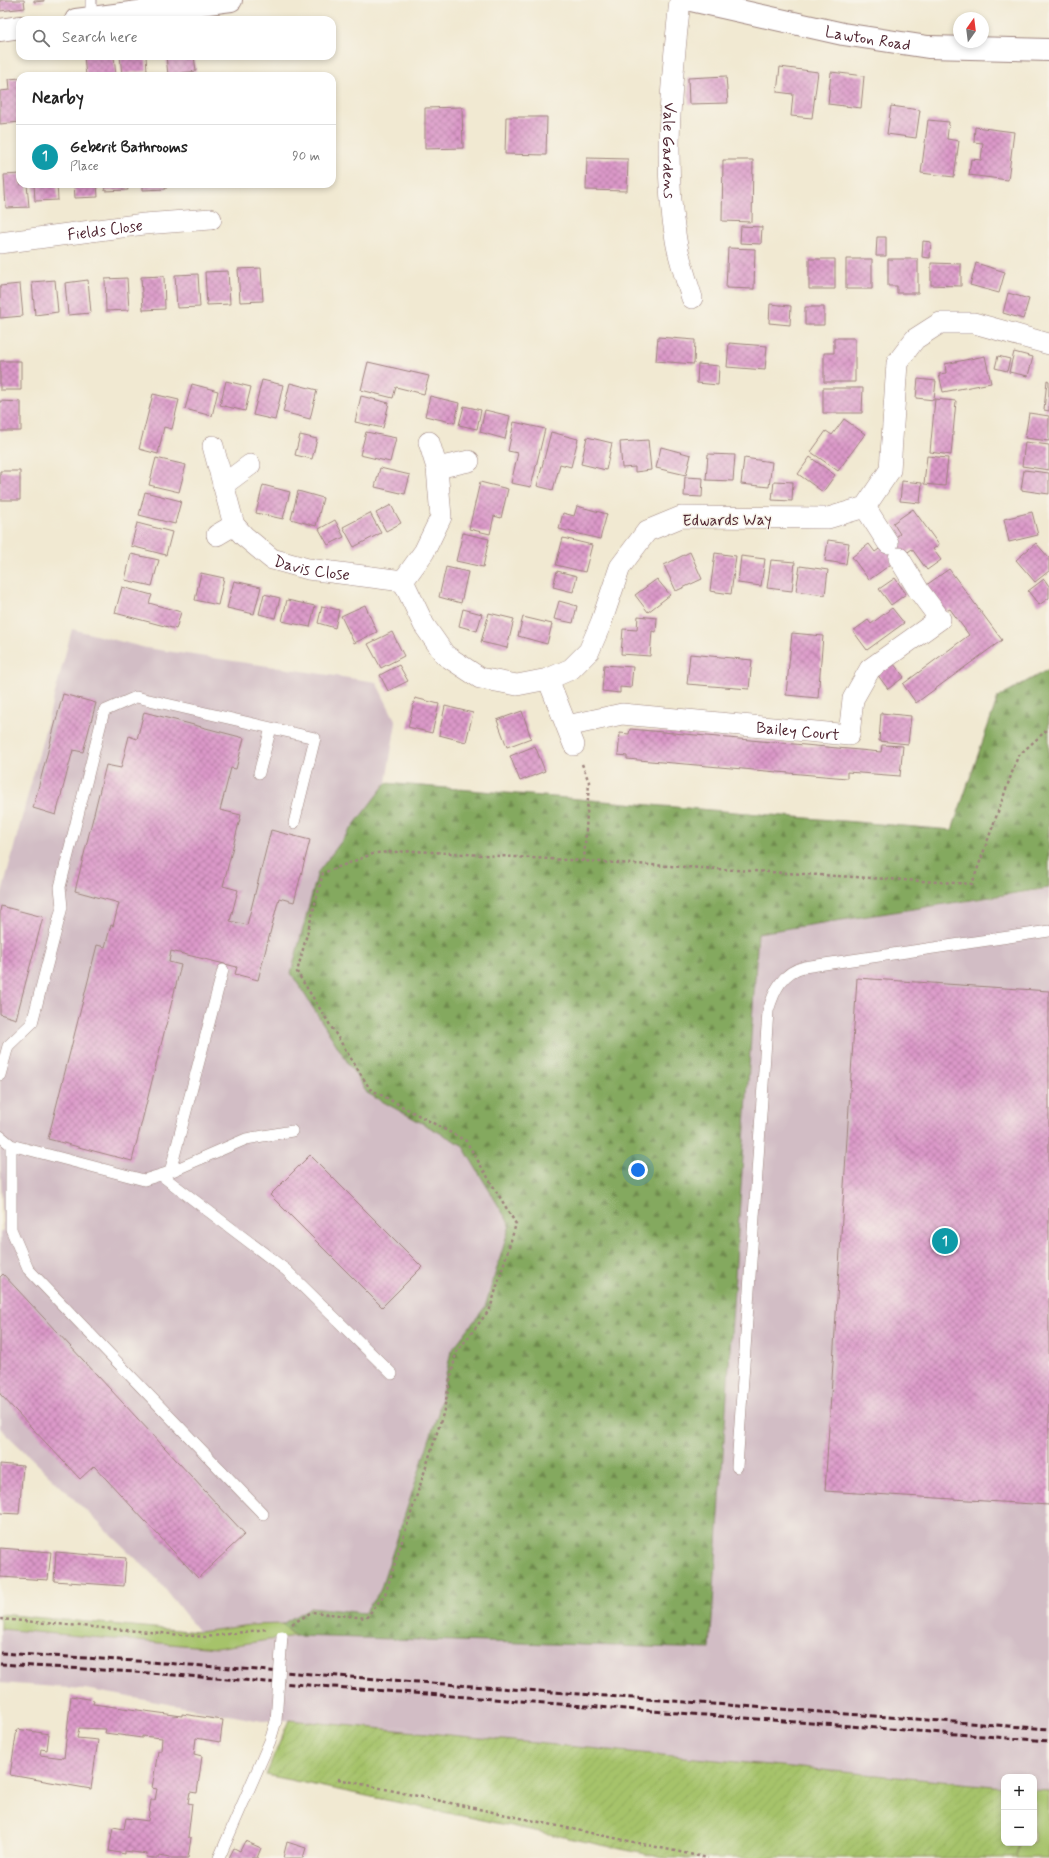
<!DOCTYPE html>
<html lang="en">
<head>
<meta charset="utf-8">
<style>
  :root { --surface:#fff; --page:#f2f2f2; --text:#222; --muted:#767676; --line:#e0e0e0; --accent:#1f6fb2 }
  body { margin:0; font-family:Mynerve,sans-serif; background:var(--page); color:var(--text) }
  .controls { position:absolute; right:12px; bottom:12px; display:grid; overflow:hidden; border-radius:8px; box-shadow:0 2px 6px #0003 }
  .controls button { width:36px; height:36px; display:grid; place-items:center; padding:0; border:0; border-bottom:1px solid var(--line); background:var(--surface); color:var(--text); font:20px sans-serif }
  .compass { position:absolute; left:953px; top:12px; width:36px; height:36px; border-radius:50%; background:var(--surface); box-shadow:0 2px 6px #0003; rotate:14deg }
  .you { position:absolute; left:638px; top:1170px; width:14px; height:14px; margin:-10px; border:3px solid #fff; border-radius:50%; background:#1a73e8; box-shadow:0 0 0 6px #1a73e833 }
  .badge { display:grid; place-items:center; width:26px; height:26px; border-radius:50%; background:var(--accent); color:#fff; font-size:13px; font-weight:700 }
  .pin { position:absolute; translate:-50% -50%; border:2px solid #fff; box-shadow:0 1px 4px #0006 }
  .list { margin:0; padding:0; list-style:none }
  h2 { display:flex; justify-content:space-between; align-items:center; height:52px; margin:0; padding:0 16px; font-size:17px }
  h2 small { font-size:13px; font-weight:400; color:var(--muted) }
  .list li { display:grid; grid-template-columns:26px 1fr auto; gap:12px; align-items:center; box-sizing:border-box; height:64px; padding:0 16px; border-top:1px solid var(--line) }
  .list b { display:block; font-size:15px; white-space:nowrap }
  .list p { margin:0; font-size:13px; white-space:nowrap; color:var(--muted) }
  .list em { font-size:13px; font-style:normal; color:var(--muted) }
  .icon { flex:none; width:22px; height:22px; fill:none; stroke:currentColor; stroke-width:2; stroke-linecap:round; stroke-linejoin:round }
  .map { position:relative; flex:none; width:1049px; height:1858px; overflow:hidden }
  .search { position:absolute; background:var(--surface); box-shadow:0 2px 6px #0003; left:16px; top:16px; width:320px; height:44px; display:flex; align-items:center; gap:10px; box-sizing:border-box; padding:0 14px; border-radius:12px; color:var(--muted); font-size:15px }
  .panel { position:absolute; background:var(--surface); box-shadow:0 2px 6px #0003; left:16px; top:72px; width:320px; height:116px; border-radius:12px }
  .map>svg:first-child { display:block }
  .industrial { fill:#d2bdc5 }
  .grass { fill:#a6c36a; stroke:#78714a }
  .forest { fill:url(#forest-firs); stroke:#676444 }
  .garden { fill:url(#garden-furrows); stroke:#78714a }
  .building { fill:url(#building-cross-hatch) }
  .lines { fill:none; stroke-linecap:round; stroke-linejoin:round }
  .lane-casing { stroke:#9e847e; stroke-width:12 }
  .street-casing { stroke:#9e847e; stroke-width:22 }
  .secondary-casing { stroke:#9e847e; stroke-width:24 }
  .path { stroke:#9e847e; stroke-width:2.5; stroke-dasharray:3 3; stroke-linecap:butt }
  .lane { stroke:#fff; stroke-width:11 }
  .street { stroke:#fff; stroke-width:21 }
  .secondary { stroke:#fff; stroke-width:22 }
  .rail { stroke:#4a1f2b; stroke-width:3; stroke-dasharray:6 3; stroke-linecap:butt }
  .lane-bridge-casing { stroke:#9e847e; stroke-width:12; stroke-linecap:butt }
  .lane-bridge { stroke:#fff; stroke-width:11 }
  .labels { text-anchor:middle; stroke-width:3; stroke-linejoin:round; paint-order:stroke }
  .street-label { font-size:16px; fill:#4a1f2b; stroke:#f7f3e8 }
</style>
</head>
<body>
<div class="map">
<svg width="1049" height="1858" viewBox="0 0 1049 1858">
  <defs>
    <pattern id="forest-firs" width="22" height="20" patternUnits="userSpaceOnUse"><rect width="22" height="20" fill="#84a95e"/><path d="M5 1l3.5 6h-7zM16 11l3.5 6h-7z" fill="#6e894e"/></pattern>
    <pattern id="garden-furrows" width="10" height="10" patternUnits="userSpaceOnUse"><rect width="10" height="10" fill="#a6c36a"/><path d="M-1 1l2-2M0 10L10 0M9 11l2-2" fill="none" stroke="#90a75c"/></pattern>
    <pattern id="building-cross-hatch" width="8" height="8" patternUnits="userSpaceOnUse"><rect width="8" height="8" fill="#db99c9"/><path d="M0 0l8 8M0 8l8-8" fill="none" stroke="#b47ca3"/></pattern>
  </defs>
  <rect width="100%" height="100%" fill="#f7f3e8"/>
  <filter id="ink" filterUnits="userSpaceOnUse"><feTurbulence type="fractalNoise" baseFrequency=".025" numOctaves="2"/><feDisplacementMap in="SourceGraphic" scale="8" xChannelSelector="R" yChannelSelector="G"/><feConvolveMatrix kernelMatrix="1 2 1 2 8 2 1 2 1" color-interpolation-filters="sRGB"/></filter>
  <filter id="wash" filterUnits="userSpaceOnUse"><feTurbulence type="fractalNoise" baseFrequency=".012" numOctaves="4" result="noise"/><feDisplacementMap in="SourceGraphic" scale="16" xChannelSelector="R" yChannelSelector="G"/><feGaussianBlur stdDeviation="0.9" result="paint"/><feColorMatrix in="noise" values="0 0 0 0 0 0 0 0 0 0 0 0 0 0 0 0 0 1.4 0 .05"/><feComposite in="paint" operator="in"/></filter>
  <g filter="url(#wash)">
    <rect width="100%" height="100%" fill="#f1e9d2"/>
    <path class="industrial" d="M 72,629 L 146,648 L 376,682 L 396,722 L 386,783 L 318,872 L 367,1093 L 462,1145 L 510,1225 L 485,1307 L 451,1351 L 438,1413 L 380,1591 L 364,1613 L 311,1607 L 282,1624 L 251,1625 L 199,1632 L 157,1579 L 0,1428 L 0,1232 L 3,1230 L 0,1154 L 0,900 Z
      M 1049,889 L 1049,1791 L 1034,1790 L 1034,1777 L 1004,1777 L 1004,1787 L 289,1720 L 262,1721 L 85,1689 L 0,1683 L 0,1629 L 216,1648 L 295,1636 L 709,1649 L 758,933 Z"/>
    <path class="grass" d="M 0,1614 L 199,1632 L 251,1625 L 282,1624 L 295,1636 L 216,1648 L 0,1629 Z
      M 1034,1790 L 1049,1791 L 1049,1858 L 1016,1858 L 1019,1843 L 1034,1843 Z"/>
    <path class="forest" d="M 1049,669 L 1049,888 L 758,933 L 710,1649 L 295,1636 L 282,1624 L 311,1607 L 364,1613 L 380,1591 L 438,1413 L 451,1351 L 485,1307 L 510,1225 L 462,1145 L 367,1093 L 291,973 L 318,872 L 386,783 L 952,830 L 998,697 Z"/>
    <path class="garden" d="M 289,1720 L 1004,1787 L 1004,1843 L 1019,1843 L 1016,1858 L 664,1858 L 266,1775 Z"/>
    <g id="blocks">
      <path class="building" d="M 0,0 L 24,0 L 25,8 L 0,11 Z
        M 34,0 L 44,0 L 44,1 L 34,2 Z
        M 84,56 L 114,56 L 116,76 L 86,76 Z
        M 120,56 L 146,56 L 147,71 L 122,74 Z
        M 166,56 L 194,56 L 196,71 L 168,75 Z
        M 780,67 L 818,72 L 812,118 L 791,116 L 793,94 L 777,92 Z
        M 831,72 L 864,76 L 861,108 L 828,104 Z
        M 726,76 L 728,103 L 689,104 L 688,78 Z
        M 20,78 L 20,122 L 0,124 L 0,91 L 10,90 L 9,79 Z
        M 891,106 L 920,110 L 916,138 L 887,134 Z
        M 462,107 L 463,148 L 425,149 L 425,108 Z
        M 506,117 L 547,117 L 546,155 L 505,154 Z
        M 928,120 L 949,122 L 947,139 L 959,141 L 954,177 L 921,173 Z
        M 975,127 L 1014,132 L 1008,180 L 969,175 L 971,159 L 981,160 L 983,143 L 974,142 Z
        M 587,158 L 628,159 L 627,191 L 586,190 Z
        M 723,160 L 753,160 L 752,222 L 722,221 Z
        M 20,174 L 20,184 L 27,184 L 29,207 L 6,208 L 4,175 Z
        M 34,184 L 57,184 L 58,200 L 35,201 Z
        M 74,184 L 97,184 L 98,197 L 75,198 Z
        M 104,184 L 127,184 L 128,190 L 105,191 Z
        M 143,184 L 166,184 L 166,189 L 143,190 Z
        M 741,226 L 762,227 L 761,244 L 740,243 Z
        M 877,237 L 886,237 L 886,256 L 876,256 Z
        M 923,241 L 931,242 L 930,258 L 922,257 Z
        M 728,248 L 755,249 L 754,289 L 726,288 Z
        M 809,259 L 835,259 L 835,289 L 809,289 Z
        M 846,259 L 872,259 L 872,289 L 846,289 Z
        M 888,259 L 918,259 L 918,293 L 897,293 L 897,286 L 888,286 Z
        M 931,263 L 961,264 L 961,286 L 931,285 Z
        M 976,263 L 1005,272 L 999,293 L 970,285 Z
        M 261,268 L 263,301 L 240,302 L 238,269 Z
        M 228,271 L 230,304 L 207,305 L 205,272 Z
        M 198,274 L 200,307 L 177,308 L 175,275 Z
        M 164,276 L 165,309 L 143,310 L 141,277 Z
        M 127,278 L 129,310 L 106,311 L 105,279 Z
        M 55,280 L 58,312 L 35,315 L 32,282 Z
        M 88,280 L 91,313 L 68,315 L 65,283 Z
        M 20,284 L 23,316 L 0,318 L 0,286 Z
        M 1008,293 L 1029,299 L 1023,319 L 1003,313 Z
        M 770,304 L 791,306 L 790,325 L 769,323 Z
        M 805,307 L 824,307 L 824,325 L 805,325 Z
        M 658,337 L 695,340 L 694,364 L 656,361 Z
        M 834,338 L 855,338 L 855,382 L 824,382 L 824,353 L 834,353 Z
        M 729,343 L 767,346 L 765,370 L 727,367 Z
        M 1014,352 L 1033,357 L 1028,376 L 1009,372 Z
        M 985,356 L 991,383 L 943,392 L 939,374 L 946,373 L 945,364 Z
        M 998,356 L 1010,359 L 1007,371 L 995,368 Z
        M 0,361 L 21,361 L 21,390 L 0,390 Z
        M 368,362 L 429,376 L 424,394 L 396,387 L 393,398 L 361,390 Z
        M 698,364 L 719,366 L 718,385 L 697,383 Z
        M 918,379 L 936,381 L 934,400 L 916,398 Z
        M 262,380 L 283,385 L 275,420 L 253,415 Z
        M 1047,380 L 1049,381 L 1049,411 L 1044,410 Z
        M 226,381 L 251,387 L 245,411 L 220,405 Z
        M 290,383 L 317,390 L 310,419 L 283,412 Z
        M 192,384 L 218,391 L 212,416 L 185,409 Z
        M 823,388 L 863,388 L 862,413 L 823,413 Z
        M 153,394 L 179,400 L 172,429 L 164,427 L 158,454 L 139,449 Z
        M 361,396 L 389,403 L 383,428 L 355,422 Z
        M 430,396 L 459,403 L 455,423 L 425,416 Z
        M 935,399 L 956,401 L 951,455 L 930,452 Z
        M 0,401 L 21,402 L 21,431 L 0,431 Z
        M 464,406 L 481,410 L 477,429 L 459,425 Z
        M 485,410 L 510,416 L 505,439 L 480,432 Z
        M 1029,413 L 1049,416 L 1049,441 L 1025,438 Z
        M 844,419 L 865,434 L 838,471 L 811,452 L 826,431 L 832,435 Z
        M 514,422 L 545,429 L 531,487 L 511,483 L 518,453 L 508,451 Z
        M 366,432 L 396,438 L 390,462 L 360,455 Z
        M 551,432 L 578,439 L 571,467 L 560,464 L 553,490 L 537,486 Z
        M 300,435 L 317,439 L 312,459 L 295,455 Z
        M 587,437 L 612,443 L 606,470 L 581,464 Z
        M 648,440 L 651,470 L 635,472 L 635,467 L 622,468 L 620,442 Z
        M 1025,442 L 1049,445 L 1049,470 L 1022,466 Z
        M 661,447 L 691,455 L 686,475 L 656,468 Z
        M 708,454 L 735,455 L 733,481 L 706,480 Z
        M 927,456 L 948,458 L 945,486 L 924,484 Z
        M 810,457 L 835,475 L 823,492 L 798,474 Z
        M 156,458 L 186,465 L 179,492 L 149,485 Z
        M 744,458 L 772,462 L 769,487 L 741,484 Z
        M 380,468 L 410,475 L 405,494 L 375,487 Z
        M 1024,470 L 1049,473 L 1049,494 L 1021,490 Z
        M 0,471 L 20,471 L 20,500 L 0,500 Z
        M 685,477 L 703,478 L 702,497 L 684,496 Z
        M 774,481 L 793,482 L 792,501 L 772,500 Z
        M 902,481 L 922,483 L 920,503 L 900,501 Z
        M 480,482 L 508,489 L 501,518 L 494,516 L 490,534 L 469,529 Z
        M 263,485 L 290,492 L 283,519 L 256,513 Z
        M 298,491 L 323,498 L 316,526 L 291,519 Z
        M 145,492 L 181,501 L 175,524 L 139,515 Z
        M 391,505 L 401,523 L 386,531 L 376,513 Z
        M 577,506 L 607,514 L 600,539 L 559,529 L 563,513 L 574,516 Z
        M 913,509 L 939,545 L 933,549 L 941,560 L 927,570 L 912,549 L 869,580 L 852,557 L 869,544 L 875,552 L 900,534 L 893,523 Z
        M 1032,512 L 1038,535 L 1009,542 L 1004,519 Z
        M 370,513 L 381,533 L 354,547 L 343,527 Z
        M 335,520 L 344,537 L 328,545 L 319,529 Z
        M 137,523 L 172,532 L 166,555 L 131,546 Z
        M 463,533 L 489,539 L 483,567 L 456,561 Z
        M 563,538 L 592,545 L 585,572 L 556,565 Z
        M 828,540 L 849,543 L 846,564 L 825,561 Z
        M 1036,543 L 1049,558 L 1049,571 L 1035,582 L 1016,560 Z
        M 690,552 L 702,579 L 676,591 L 664,565 Z
        M 715,553 L 736,556 L 731,594 L 710,591 Z
        M 131,554 L 159,560 L 152,586 L 125,580 Z
        M 741,556 L 765,559 L 761,586 L 738,583 Z
        M 771,560 L 795,562 L 792,591 L 767,588 Z
        M 800,566 L 828,570 L 825,595 L 796,591 Z
        M 446,567 L 468,572 L 461,603 L 439,597 Z
        M 949,569 L 1002,640 L 916,703 L 903,684 L 969,635 L 950,609 L 944,612 L 925,586 Z
        M 557,571 L 577,576 L 573,592 L 553,587 Z
        M 201,573 L 224,578 L 218,605 L 195,600 Z
        M 895,578 L 906,594 L 891,605 L 879,589 Z
        M 657,579 L 670,595 L 648,612 L 635,595 Z
        M 1044,579 L 1049,586 L 1049,598 L 1039,605 L 1028,591 Z
        M 234,581 L 261,587 L 254,614 L 227,608 Z
        M 122,587 L 152,595 L 149,603 L 181,612 L 176,629 L 115,613 Z
        M 264,594 L 280,598 L 275,618 L 259,614 Z
        M 287,600 L 315,606 L 310,627 L 282,621 Z
        M 559,601 L 577,606 L 573,623 L 554,619 Z
        M 365,605 L 377,632 L 354,643 L 341,616 Z
        M 322,606 L 339,610 L 335,628 L 318,623 Z
        M 892,608 L 904,623 L 867,650 L 853,631 L 868,620 L 871,624 Z
        M 463,609 L 482,614 L 477,631 L 459,626 Z
        M 489,613 L 514,619 L 507,648 L 481,642 Z
        M 638,616 L 657,618 L 656,632 L 652,631 L 650,656 L 621,654 L 623,629 L 637,630 Z
        M 523,617 L 552,624 L 547,644 L 518,636 Z
        M 392,632 L 404,656 L 381,668 L 368,644 Z
        M 792,633 L 823,636 L 818,698 L 786,695 Z
        M 690,654 L 752,660 L 749,689 L 687,684 Z
        M 893,663 L 904,677 L 888,689 L 877,674 Z
        M 399,665 L 408,681 L 388,691 L 380,675 Z
        M 604,665 L 633,667 L 631,688 L 620,687 L 620,693 L 602,691 Z
        M 63,694 L 96,703 L 83,752 L 73,750 L 56,815 L 33,808 Z
        M 415,698 L 439,704 L 432,733 L 408,727 Z
        M 445,706 L 473,713 L 466,742 L 439,735 Z
        M 522,711 L 531,738 L 507,747 L 497,720 Z
        M 144,712 L 244,738 L 236,769 L 231,768 L 220,810 L 241,815 L 223,886 L 238,890 L 230,921 L 247,925 L 271,830 L 310,840 L 294,902 L 279,898 L 258,980 L 235,974 L 237,967 L 171,951 L 169,962 L 181,965 L 132,1161 L 48,1139 L 97,945 L 105,947 L 111,925 L 113,926 L 119,903 L 75,891 L 106,765 L 121,768 L 129,736 L 137,739 Z
        M 881,713 L 911,716 L 908,744 L 879,741 Z
        M 630,729 L 881,752 L 882,745 L 903,746 L 900,776 L 847,772 L 847,778 L 627,759 L 627,756 L 618,755 L 620,733 L 629,734 Z
        M 535,746 L 545,771 L 520,781 L 510,756 Z
        M 1,906 L 43,917 L 16,1019 L 0,1014 L 0,911 Z
        M 857,978 L 1049,991 L 1049,1505 L 825,1491 Z
        M 310,1155 L 422,1267 L 382,1307 L 270,1195 Z
        M 3,1274 L 245,1534 L 198,1578 L 94,1466 L 80,1479 L 0,1394 L 0,1277 Z
        M 0,1464 L 23,1466 L 19,1514 L 0,1513 Z
        M 0,1548 L 51,1552 L 48,1580 L 0,1577 Z
        M 56,1552 L 126,1558 L 124,1586 L 54,1581 Z
        M 71,1696 L 94,1700 L 93,1704 L 182,1716 L 182,1714 L 223,1720 L 220,1742 L 196,1738 L 194,1754 L 202,1756 L 197,1793 L 190,1792 L 188,1803 L 192,1804 L 188,1837 L 191,1838 L 188,1858 L 169,1858 L 160,1856 L 159,1858 L 155,1858 L 146,1857 L 147,1854 L 125,1851 L 125,1854 L 109,1851 L 113,1827 L 124,1829 L 126,1818 L 148,1821 L 151,1800 L 155,1800 L 157,1789 L 152,1788 L 158,1751 L 161,1751 L 162,1738 L 142,1736 L 142,1738 L 105,1733 L 106,1729 L 79,1728 L 77,1738 L 98,1740 L 91,1789 L 10,1775 L 17,1729 L 49,1734 L 47,1750 L 41,1749 L 40,1755 L 64,1758 Z
        M 245,1841 L 261,1848 L 257,1858 L 229,1858 L 234,1848 L 240,1851 Z
        M 287,1842 L 306,1848 L 303,1858 L 283,1858 Z"/>
    </g>
  </g>
  <g filter="url(#ink)">
    <use href="#blocks" fill-opacity="0" stroke="#9e847e" stroke-width="1"/>
    <g class="lines">
      <defs>
        <path id="lane" d="M 91,18 L 91,0
          M 259,773 L 271,728
          M 0,1075 L 8,1046 L 32,1023 L 62,907 L 60,887 L 104,711 L 136,697 L 315,738 L 294,823
          M 0,1136 L 11,1145 L 11,1229 L 28,1269 L 263,1514
          M 11,1145 L 144,1180 L 170,1172 L 246,1139 L 292,1131
          M 170,1172 L 223,970
          M 161,1175 L 286,1270 L 392,1374
          M 737,1467 L 768,1011 C 774,991 782,972 804,967 L 1049,931
          M 219,1858 L 270,1741 L 276,1721"/>
        <g id="street">
          <path id="s1" d="M 680,0 C 672,79 662,160 676,240 C 679,259 686,279 692,298"/>
          <path id="s2" d="M 0,243 L 144,224 L 211,219"/>
          <path id="s3" d="M 213,446 L 234,525 L 244,536 L 272,559 L 308,569 L 403,581"/>
          <path d="M 437,468 L 469,461"/>
          <path d="M 223,485 L 250,465"/>
          <path d="M 865,507 L 888,543"/>
          <path d="M 217,535 L 234,525"/>
          <path d="M 403,581 L 424,625 L 445,655 L 480,678 L 517,685 L 548,679 L 571,669 L 589,651 L 601,623 L 620,567 L 647,531 L 681,517 L 828,518 L 865,507 L 890,470 L 897,363 L 915,339 L 940,323 L 974,323 L 1049,344"/>
          <path d="M 403,581 L 424,552 L 441,517 L 437,468 L 429,442"/>
          <path d="M 548,679 L 574,745"/>
          <path id="s4" d="M 567,726 L 622,714 L 849,735 L 853,699 L 870,669 L 940,619 L 919,591 L 899,558"/>
        </g>
        <g id="secondary">
          <path id="s5" d="M 691,0 L 843,34 L 928,47 L 1049,50"/>
          <path d="M 76,20 L 231,0"/>
          <path d="M 0,30 L 20,27"/>
        </g>
      </defs>
      <use href="#lane" class="lane-casing"/>
      <use href="#street" class="street-casing"/>
      <use href="#secondary" class="secondary-casing"/>
      <path class="path" d="M 582,764 L 589,782 L 584,861
        M 0,1619 L 206,1637 L 266,1629
        M 292,1624 L 312,1612 L 366,1618 L 385,1594 L 443,1414 L 456,1353 L 490,1309 L 516,1224 L 466,1141 L 370,1089 L 297,972 L 323,873 L 375,853 L 415,851 L 972,884 L 1018,756 L 1049,728
        M 338,1779 L 708,1858"/>
      <use href="#lane" class="lane"/>
      <use href="#street" class="street"/>
      <use href="#secondary" class="secondary"/>
      <path class="rail" d="M 0,1653 L 136,1661 L 1049,1729
        M 0,1664 L 135,1672 L 1049,1741"/>
      <defs>
        <path id="lane-bridge" d="M 276,1721 L 282,1636"/>
      </defs>
      <use href="#lane-bridge" class="lane-bridge-casing"/>
      <use href="#lane-bridge" class="lane-bridge"/>
    </g>
  </g>
  <g class="labels">
    <g class="street-label">
      <text dy="6" stroke="none"><textPath href="#s5" startOffset="181">Lawton Road</textPath></text>
      <text dy="6" stroke="none"><textPath href="#s1" startOffset="151">Vale Gardens</textPath></text>
      <text dy="6" stroke="none"><textPath href="#s2" startOffset="106">Fields Close</textPath></text>
      <text transform="translate(727 519) rotate(-1)" y="6">Edwards Way</text>
      <text dy="6" stroke="none"><textPath href="#s3" startOffset="174">Davis Close</textPath></text>
      <text dy="6" stroke="none"><textPath href="#s4" startOffset="233">Bailey Court</textPath></text>
    </g>
  </g>
</svg>
<div class="controls">
<button>+</button>
<button>−</button>
</div>
<svg class="compass" viewBox="-18 -18 36 36"><path d="M0-13l5 13h-10z" fill="#e53935"/><path d="M0 13l5-13h-10z" fill="#767676"/></svg>
<div class="you"></div>
<div class="pin badge" style="left:945px;top:1241px;background:#0f9aa8">1</div>
<div class="search"><svg class="icon" aria-label="search" viewBox="0 0 24 24"><circle cx="10" cy="10" r="6"/><path d="M15 15l6 6"/></svg>Search here</div>
<section class="panel">
<h2>Nearby<small></small></h2>
<ul class="list">
<li><span class="badge" style="background:#0f9aa8">1</span><div><b>Geberit Bathrooms</b><p>Place</p></div><em>90 m</em></li>
</ul>
</section>
</div>
</body>
</html>
